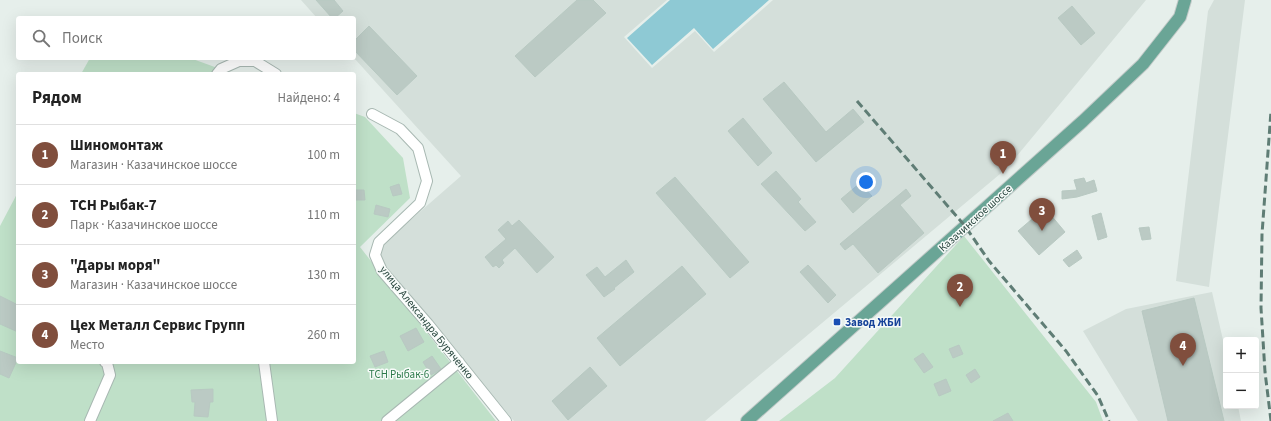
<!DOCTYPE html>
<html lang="ru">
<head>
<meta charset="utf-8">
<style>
  :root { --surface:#fff; --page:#f6f6f6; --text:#222; --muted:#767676; --line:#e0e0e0; --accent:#804e3d }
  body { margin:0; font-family:"Source Sans 3",sans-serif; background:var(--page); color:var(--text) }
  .controls { position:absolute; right:12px; bottom:12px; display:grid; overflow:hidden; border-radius:4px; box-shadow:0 4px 16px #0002 }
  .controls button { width:36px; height:36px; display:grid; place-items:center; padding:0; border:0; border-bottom:1px solid var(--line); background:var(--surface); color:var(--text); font:20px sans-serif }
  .you { position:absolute; left:866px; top:182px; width:14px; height:14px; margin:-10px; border:3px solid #fff; border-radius:50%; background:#1a73e8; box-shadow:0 0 0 6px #1a73e833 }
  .badge { display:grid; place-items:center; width:26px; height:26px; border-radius:50%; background:var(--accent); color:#fff; font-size:13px; font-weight:700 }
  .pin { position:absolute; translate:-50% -33px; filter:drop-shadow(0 1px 2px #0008) }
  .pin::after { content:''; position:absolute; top:21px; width:14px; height:12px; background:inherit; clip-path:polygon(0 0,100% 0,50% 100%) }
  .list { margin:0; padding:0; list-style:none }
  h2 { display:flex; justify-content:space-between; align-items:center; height:52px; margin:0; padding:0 16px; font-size:17px }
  h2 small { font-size:13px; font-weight:400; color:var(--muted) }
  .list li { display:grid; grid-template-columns:26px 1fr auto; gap:12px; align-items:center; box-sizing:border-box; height:60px; padding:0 16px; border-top:1px solid var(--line) }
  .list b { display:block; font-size:15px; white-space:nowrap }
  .list p { margin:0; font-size:13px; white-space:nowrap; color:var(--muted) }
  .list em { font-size:13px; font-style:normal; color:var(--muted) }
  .icon { flex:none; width:22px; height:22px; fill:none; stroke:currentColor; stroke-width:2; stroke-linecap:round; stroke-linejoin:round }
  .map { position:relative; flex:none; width:1271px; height:421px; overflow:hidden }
  .search { position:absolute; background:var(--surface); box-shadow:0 4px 16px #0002; left:16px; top:16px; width:340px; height:44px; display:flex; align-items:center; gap:10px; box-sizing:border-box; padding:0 14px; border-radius:4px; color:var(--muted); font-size:15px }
  .panel { position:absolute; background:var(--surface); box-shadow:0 4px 16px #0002; left:16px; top:72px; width:340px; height:292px; border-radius:4px }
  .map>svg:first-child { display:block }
  .built { fill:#d4dfda }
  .green { fill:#bfe0c8 }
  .water { fill:#8ec9d4 }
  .building { fill:#bbcac4; stroke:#b8c9c2 }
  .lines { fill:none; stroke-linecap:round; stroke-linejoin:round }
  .minor-casing { stroke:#a8b8b2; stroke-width:12 }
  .major-casing { stroke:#c2cac8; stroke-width:14 }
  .minor { stroke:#fff; stroke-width:10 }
  .major { stroke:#6aa596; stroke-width:12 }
  .rail { stroke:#5f7d75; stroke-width:3; stroke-dasharray:8 4; stroke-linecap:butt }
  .transit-dot { fill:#1a4fb4; stroke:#f7fbf9; stroke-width:1.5 }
  .labels { text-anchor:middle; stroke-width:3; stroke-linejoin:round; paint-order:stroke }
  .street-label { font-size:11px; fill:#24423a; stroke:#f7fbf9 }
  .transit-label { font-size:11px; font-weight:bold; fill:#164399; stroke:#f7fbf9; text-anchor:start }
  .park-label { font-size:11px; fill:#2d7a4b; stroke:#f7fbf9 }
</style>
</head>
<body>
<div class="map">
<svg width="1271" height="421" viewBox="0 0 1271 421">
  <rect width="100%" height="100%" fill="#e6efeb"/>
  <path class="built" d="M 301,0 L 667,0 L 624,37 L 652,68 L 695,31 L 714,52 L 773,0 L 1146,0 L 1006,169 L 705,421 L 514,421 L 379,261 L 383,244 L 461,176 L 354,58 L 354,18 L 317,18 Z
    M 1214,0 L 1245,0 L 1209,287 L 1176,281 L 1208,11 Z
    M 1212,292 L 1226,353 L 1226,406 L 1238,406 L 1241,421 L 1138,421 L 1083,331 L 1126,309 Z"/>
  <path class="green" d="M 90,58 L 190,58 L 234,74 L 81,74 Z
    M 354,113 L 365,117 L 403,158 L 410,198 L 360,247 L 496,421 L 0,421 L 0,226 L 18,192 L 18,362 L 354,362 Z
    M 964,236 L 1096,402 L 1103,421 L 779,421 L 835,378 Z"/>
  <path class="water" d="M 670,0 L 769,0 L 713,49 L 694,28 L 652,65 L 627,38 Z"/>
  <path class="building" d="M 316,0 L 334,0 L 343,11 L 335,18 L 332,18 Z
    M 577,0 L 593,0 L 606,13 L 535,77 L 515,56 Z
    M 1072,6 L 1095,33 L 1081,45 L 1058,18 Z
    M 369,26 L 417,76 L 397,95 L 354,50 L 354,41 Z
    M 784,82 L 826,132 L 853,109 L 864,122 L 816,162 L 763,99 Z
    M 743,118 L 772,153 L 758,166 L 728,131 Z
    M 776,171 L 801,199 L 798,202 L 816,222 L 805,231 L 761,184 Z
    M 675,177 L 749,262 L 730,278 L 656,193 Z
    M 1084,178 L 1086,183 L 1094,180 L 1097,191 L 1077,197 L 1062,199 L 1062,191 L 1077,190 L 1074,180 Z
    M 860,183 L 872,196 L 853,213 L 841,199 Z
    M 399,184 L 402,194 L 393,196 L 390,187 Z
    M 906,189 L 911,196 L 900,205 L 924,233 L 878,273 L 853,244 L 845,250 L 840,244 Z
    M 355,190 L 364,190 L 365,200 L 356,200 Z
    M 376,205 L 390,209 L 388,217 L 374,214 Z
    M 1045,208 L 1065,232 L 1039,255 L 1018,231 Z
    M 1101,213 L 1107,237 L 1098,240 L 1092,216 Z
    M 519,220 L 554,257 L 537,273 L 515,248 L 502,260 L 504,263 L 499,268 L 496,265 L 493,267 L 485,257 L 506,239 L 498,230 L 508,221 L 512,226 Z
    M 1149,227 L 1151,239 L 1142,240 L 1139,228 Z
    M 1077,250 L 1082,258 L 1069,267 L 1063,260 Z
    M 626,260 L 634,272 L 614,288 L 615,289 L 604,297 L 586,275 L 597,267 L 605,277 Z
    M 808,265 L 836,295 L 828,303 L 800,272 Z
    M 682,266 L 706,294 L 620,366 L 597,338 Z
    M 0,296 L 18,305 L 18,332 L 0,324 Z
    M 1194,298 L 1224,421 L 1168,421 L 1142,311 Z
    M 416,328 L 424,342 L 408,351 L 400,336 Z
    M 959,345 L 963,354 L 953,358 L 949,349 Z
    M 0,351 L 18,358 L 9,378 L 0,374 Z
    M 384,351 L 388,362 L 375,367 L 370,356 Z
    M 923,353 L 933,367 L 924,373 L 914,359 Z
    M 432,356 L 441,369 L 431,375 L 423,362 Z
    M 590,367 L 607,386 L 568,420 L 552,401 Z
    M 975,369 L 980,377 L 971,383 L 966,375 Z
    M 946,379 L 951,391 L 939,396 L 934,384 Z
    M 213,389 L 213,402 L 210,402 L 208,417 L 194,416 L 195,402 L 192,402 L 191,390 Z
    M 1008,413 L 1013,421 L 993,421 Z"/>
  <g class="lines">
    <defs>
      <path id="minor" d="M 217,74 L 221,69 L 239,61 L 255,61 L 276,74
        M 372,114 L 400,129 L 418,148 L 427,181 L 420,203 L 379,242 L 375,255 L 382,271 L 428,324 L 506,421
        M 264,362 L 272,421
        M 90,421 L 110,375 L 107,363 L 105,362
        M 387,421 L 459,362"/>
      <path id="major" d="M 747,421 L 1083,121 L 1143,64 L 1180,17 L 1185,0"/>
    </defs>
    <use href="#minor" class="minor-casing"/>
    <use href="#major" class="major-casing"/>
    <use href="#minor" class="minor"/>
    <use href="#major" class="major"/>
    <path class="rail" d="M 857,101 L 965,226 L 989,261 L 1066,351 L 1098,396 L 1109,421
      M 1271,421 L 1265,372 L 1261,308 L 1262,234 L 1271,111"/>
  </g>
  <rect class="transit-dot" x="833" y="318" width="8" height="8" rx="2"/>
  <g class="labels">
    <g class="street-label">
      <text transform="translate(975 218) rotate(-42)" y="4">Казачинское шоссе</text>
      <text transform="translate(427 322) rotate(51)" y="4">улица Александра Буряченко</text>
    </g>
    <g class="transit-label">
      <text x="845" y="326">Завод ЖБИ</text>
    </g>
    <g class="park-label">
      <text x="399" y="378">ТСН Рыбак-6</text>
    </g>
  </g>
</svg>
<div class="controls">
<button>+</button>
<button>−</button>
</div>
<div class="you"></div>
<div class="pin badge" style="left:1003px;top:174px">1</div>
<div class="pin badge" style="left:960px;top:307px">2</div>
<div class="pin badge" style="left:1042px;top:231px">3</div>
<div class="pin badge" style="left:1183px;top:366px">4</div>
<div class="search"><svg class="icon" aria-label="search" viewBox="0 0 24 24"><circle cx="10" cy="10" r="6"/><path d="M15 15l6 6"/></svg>Поиск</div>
<section class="panel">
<h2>Рядом<small>Найдено: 4</small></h2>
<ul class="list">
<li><span class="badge">1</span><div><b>Шиномонтаж</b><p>Магазин · Казачинское шоссе</p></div><em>100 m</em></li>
<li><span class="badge">2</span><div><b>ТСН Рыбак-7</b><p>Парк · Казачинское шоссе</p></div><em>110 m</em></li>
<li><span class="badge">3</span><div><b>&quot;Дары моря&quot;</b><p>Магазин · Казачинское шоссе</p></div><em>130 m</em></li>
<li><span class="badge">4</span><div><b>Цех Металл Сервис Групп</b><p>Место</p></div><em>260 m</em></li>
</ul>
</section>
</div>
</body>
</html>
